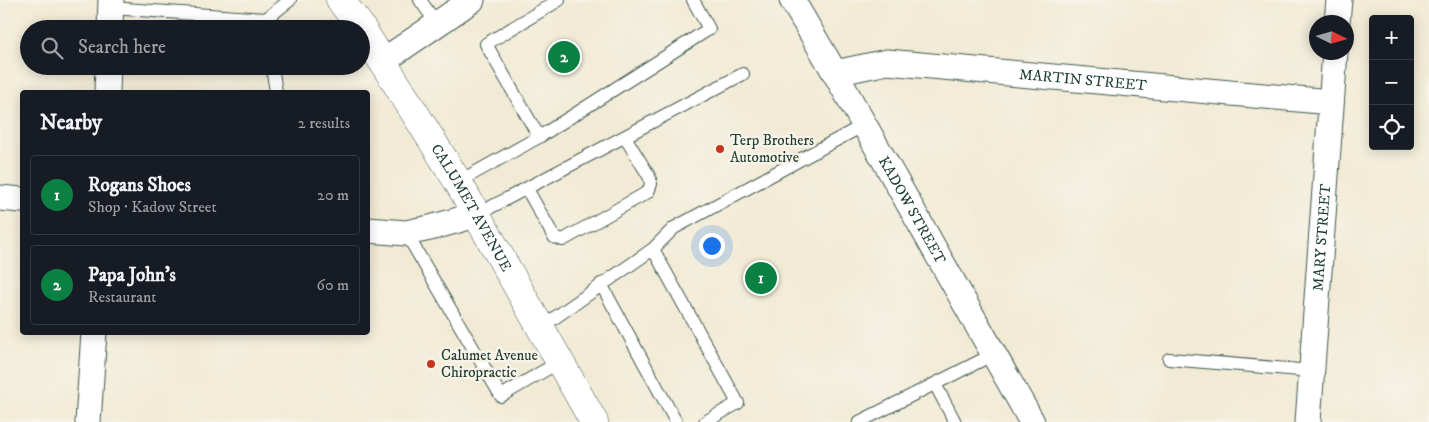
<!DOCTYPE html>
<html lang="en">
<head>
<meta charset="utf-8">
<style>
  :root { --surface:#171b24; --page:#20242c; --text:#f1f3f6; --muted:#9ea1a6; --line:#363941; --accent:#0b8043 }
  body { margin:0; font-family:"IM FELL DW Pica",serif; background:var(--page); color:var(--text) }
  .controls { position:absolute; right:15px; top:15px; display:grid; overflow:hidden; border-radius:5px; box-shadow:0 2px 12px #0003 }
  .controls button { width:45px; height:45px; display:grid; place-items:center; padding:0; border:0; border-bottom:1px solid var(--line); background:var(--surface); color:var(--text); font:25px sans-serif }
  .compass { position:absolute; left:1309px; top:15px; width:45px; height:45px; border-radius:50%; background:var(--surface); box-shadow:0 2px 12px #0003; rotate:95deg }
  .you { position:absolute; left:711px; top:245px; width:18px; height:18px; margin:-12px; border:4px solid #fff; border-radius:50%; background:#1a73e8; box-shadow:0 0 0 8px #1a73e833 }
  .badge { display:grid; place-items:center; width:32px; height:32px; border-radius:50%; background:var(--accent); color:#fff; font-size:16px; font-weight:700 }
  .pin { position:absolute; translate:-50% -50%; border:2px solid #fff; box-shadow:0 1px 5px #0006 }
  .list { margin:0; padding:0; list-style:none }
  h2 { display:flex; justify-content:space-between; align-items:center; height:65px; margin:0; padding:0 20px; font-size:21px }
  h2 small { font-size:16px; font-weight:400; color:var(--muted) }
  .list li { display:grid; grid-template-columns:32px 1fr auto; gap:15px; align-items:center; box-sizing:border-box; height:80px; margin:0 10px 10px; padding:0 10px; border:1px solid var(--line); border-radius:5px }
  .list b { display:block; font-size:19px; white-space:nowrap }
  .list p { margin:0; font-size:16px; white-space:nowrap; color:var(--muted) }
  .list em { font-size:16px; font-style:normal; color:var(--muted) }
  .icon { flex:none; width:28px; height:28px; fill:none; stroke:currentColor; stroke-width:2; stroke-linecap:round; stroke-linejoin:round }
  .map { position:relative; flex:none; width:1429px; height:422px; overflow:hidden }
  .search { position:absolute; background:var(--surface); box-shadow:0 2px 12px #0003; left:20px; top:20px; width:350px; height:55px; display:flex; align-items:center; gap:12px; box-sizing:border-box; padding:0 18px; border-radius:28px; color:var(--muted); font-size:19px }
  .panel { position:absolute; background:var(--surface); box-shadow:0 2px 12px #0003; left:20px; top:90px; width:350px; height:245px; border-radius:5px }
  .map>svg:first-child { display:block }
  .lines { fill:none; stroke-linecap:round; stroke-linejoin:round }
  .lane-casing { stroke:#3e574c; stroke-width:14 }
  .street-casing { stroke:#3e574c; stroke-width:27 }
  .primary-casing { stroke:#3e574c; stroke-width:29 }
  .lane { stroke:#fff; stroke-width:12 }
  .street { stroke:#fff; stroke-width:25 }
  .primary { stroke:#fff; stroke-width:28 }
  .poi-dot { fill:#c8321e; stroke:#f7f3e8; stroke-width:2 }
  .labels { text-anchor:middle; stroke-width:5; stroke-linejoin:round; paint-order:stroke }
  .street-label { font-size:15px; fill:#1f3d34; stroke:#f7f3e8 }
  .poi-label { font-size:15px; fill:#1f3d34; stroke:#f7f3e8; text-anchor:start }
</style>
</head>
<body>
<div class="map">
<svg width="1429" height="422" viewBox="0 0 1429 422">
  <rect width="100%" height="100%" fill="#f7f3e8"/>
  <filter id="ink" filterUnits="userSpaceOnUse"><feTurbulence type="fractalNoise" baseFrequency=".02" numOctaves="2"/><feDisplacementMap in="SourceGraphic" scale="10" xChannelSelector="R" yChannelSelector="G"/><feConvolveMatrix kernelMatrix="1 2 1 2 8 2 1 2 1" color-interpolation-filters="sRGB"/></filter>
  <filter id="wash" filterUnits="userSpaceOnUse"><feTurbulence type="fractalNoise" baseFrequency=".0096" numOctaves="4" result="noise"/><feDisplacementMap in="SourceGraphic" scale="20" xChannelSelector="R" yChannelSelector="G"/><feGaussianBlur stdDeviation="1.12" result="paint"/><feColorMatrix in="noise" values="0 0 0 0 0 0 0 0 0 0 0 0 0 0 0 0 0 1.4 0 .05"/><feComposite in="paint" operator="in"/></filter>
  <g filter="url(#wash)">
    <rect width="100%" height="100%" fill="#f1ead4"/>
  </g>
  <g filter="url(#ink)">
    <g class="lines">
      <defs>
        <path id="lane" d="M 420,0 L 437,24
          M 111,8 L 266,19 L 290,0
          M 272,66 L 276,92
          M 539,137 L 709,29 L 693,0
          M 458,182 L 539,137 L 486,44 L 559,0
          M 527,189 L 554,237 L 563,240 L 648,192 L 651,184 L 649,176 L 625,137
          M 476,215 L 743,74
          M 406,233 L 501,396 L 559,362
          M 653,249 L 738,403 L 705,422
          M 601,284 L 676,422
          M 540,328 L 653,249 L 674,228 L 864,125
          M 1169,359 L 1312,371
          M 935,384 L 955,422
          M 859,422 L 994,354"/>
        <g id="street">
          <path id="s1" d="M 792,0 L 835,73 L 1032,422"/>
          <path d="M 1337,22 L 1339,0"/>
          <path d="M 110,29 L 111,0"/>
          <path d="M 383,61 L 472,0"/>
          <path id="s2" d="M 835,73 L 887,62 L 1331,102"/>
          <path d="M 107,92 L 108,66"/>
          <path d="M 0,198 L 22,200"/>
          <path d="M 368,230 L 406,233 L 430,228 L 476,215"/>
          <path d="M 88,422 L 94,332"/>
          <path id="s3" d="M 1308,422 L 1335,52"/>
        </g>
        <g id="primary">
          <path id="s4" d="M 340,0 L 359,24 L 458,182 L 594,422"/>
        </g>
      </defs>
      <use href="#lane" class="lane-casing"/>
      <use href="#street" class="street-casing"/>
      <use href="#primary" class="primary-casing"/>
      <use href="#lane" class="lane"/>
      <use href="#street" class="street"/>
      <use href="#primary" class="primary"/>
    </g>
  </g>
  <g class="poi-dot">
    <circle cx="720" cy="149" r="5"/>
    <circle cx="431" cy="364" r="5"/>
  </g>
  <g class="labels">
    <g class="street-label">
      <text dy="5" stroke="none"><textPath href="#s2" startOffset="250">MARTIN STREET</textPath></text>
      <text dy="5" stroke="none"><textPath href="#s4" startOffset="246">CALUMET AVENUE</textPath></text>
      <text dy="5" stroke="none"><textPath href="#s1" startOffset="242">KADOW STREET</textPath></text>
      <text dy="5" stroke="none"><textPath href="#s3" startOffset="185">MARY STREET</textPath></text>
    </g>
    <g class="poi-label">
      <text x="730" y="145">Terp Brothers<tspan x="730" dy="17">Automotive</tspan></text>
      <text x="441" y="360">Calumet Avenue<tspan x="441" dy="17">Chiropractic</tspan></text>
    </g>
  </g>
</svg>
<div class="controls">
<button>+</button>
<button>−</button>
<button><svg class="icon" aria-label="locate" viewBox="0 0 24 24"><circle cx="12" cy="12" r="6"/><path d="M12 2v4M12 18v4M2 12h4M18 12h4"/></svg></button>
</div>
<svg class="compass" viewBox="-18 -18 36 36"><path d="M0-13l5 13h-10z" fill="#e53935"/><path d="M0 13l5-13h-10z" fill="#9ea1a6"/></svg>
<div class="you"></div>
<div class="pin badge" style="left:761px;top:278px">1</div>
<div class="pin badge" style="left:564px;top:57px">2</div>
<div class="search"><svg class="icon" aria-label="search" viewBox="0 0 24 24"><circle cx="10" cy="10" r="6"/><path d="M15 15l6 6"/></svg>Search here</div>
<section class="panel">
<h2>Nearby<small>2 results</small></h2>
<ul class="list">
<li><span class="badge">1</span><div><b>Rogans Shoes</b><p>Shop · Kadow Street</p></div><em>20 m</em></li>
<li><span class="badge">2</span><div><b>Papa John's</b><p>Restaurant</p></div><em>60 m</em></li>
</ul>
</section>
</div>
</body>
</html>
